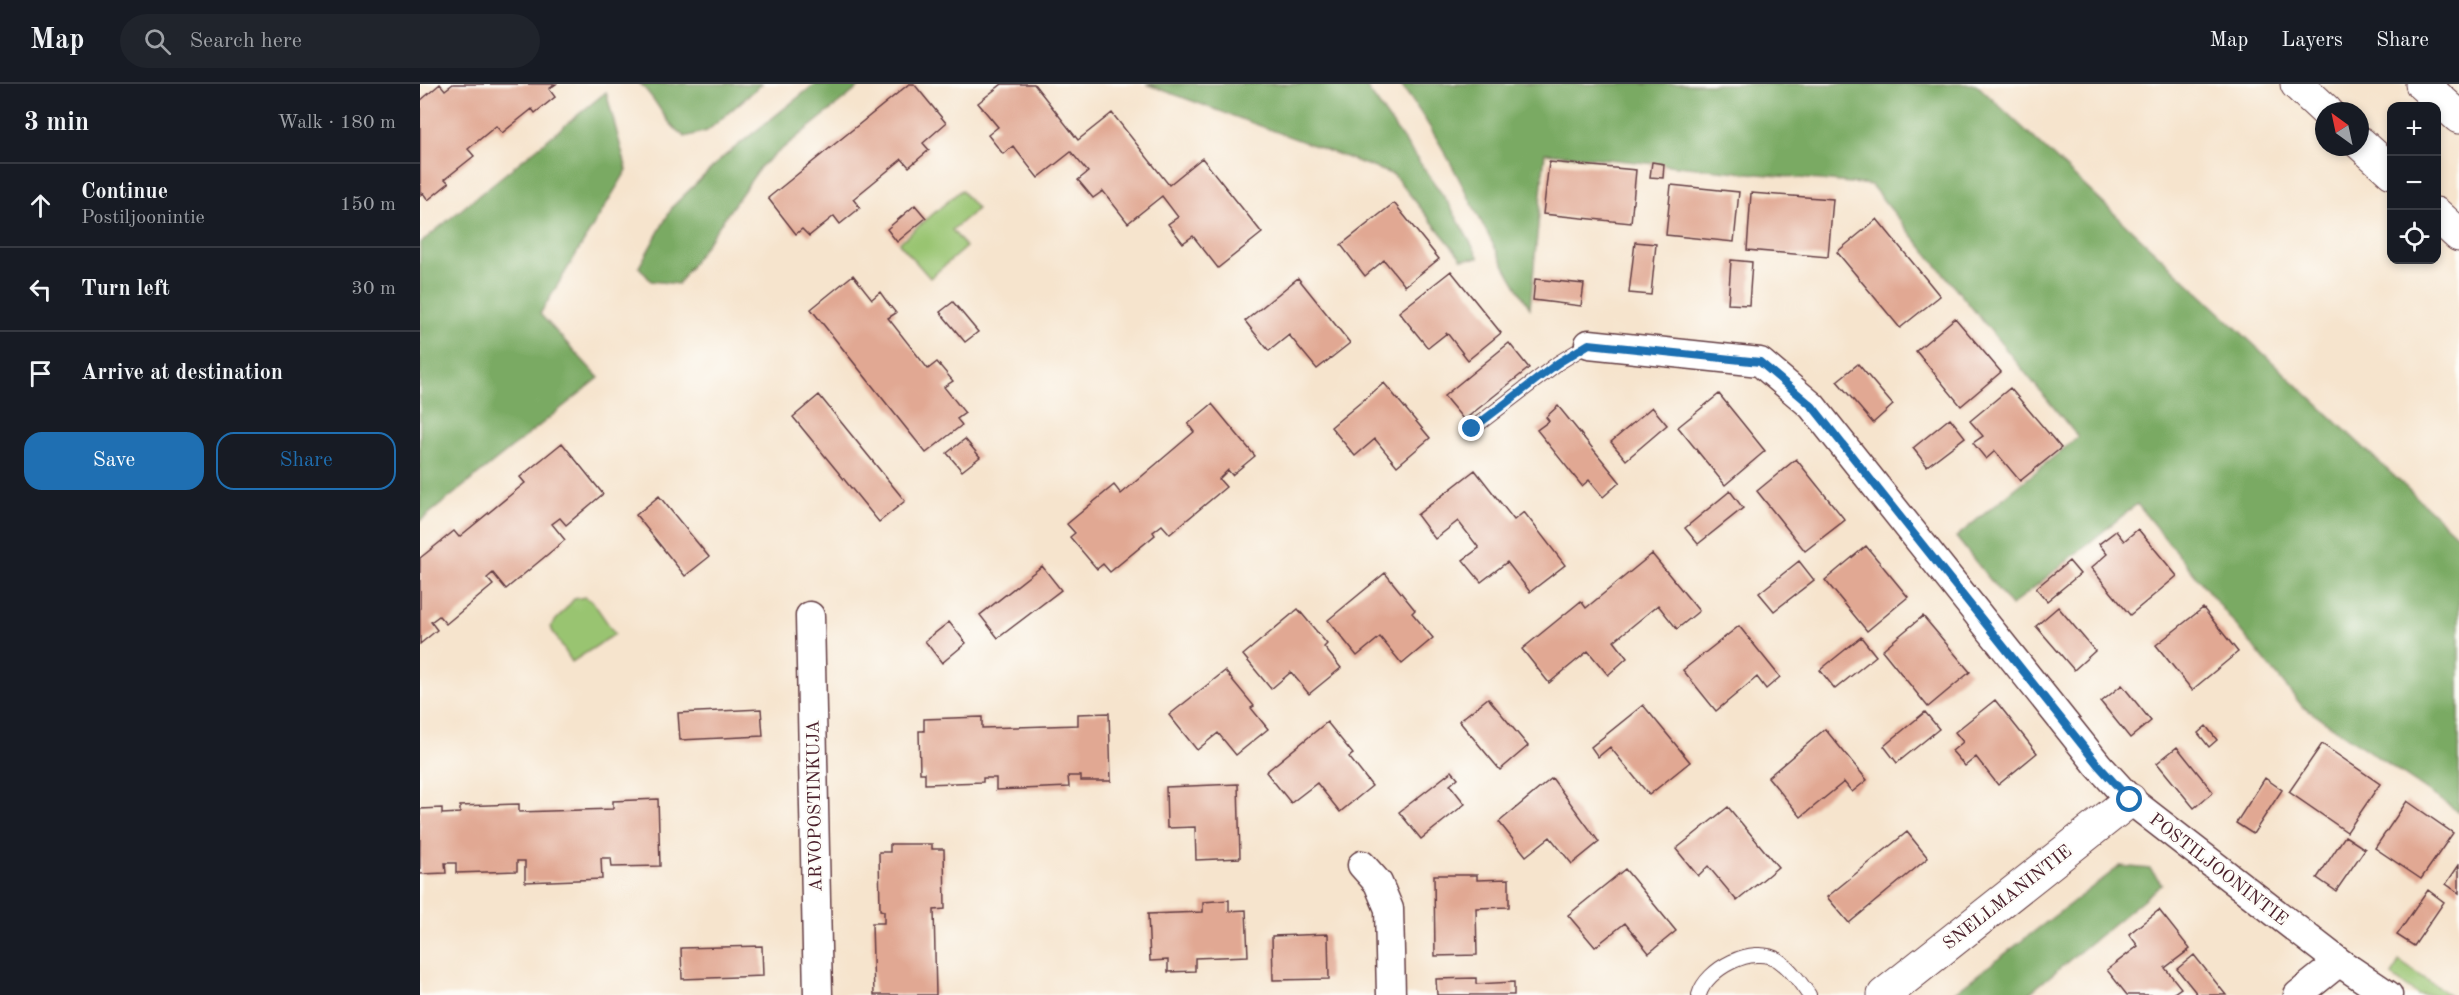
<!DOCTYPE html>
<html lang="en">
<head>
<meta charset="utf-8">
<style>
  :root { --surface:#171b24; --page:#20242c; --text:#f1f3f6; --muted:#9ea1a6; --line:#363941; --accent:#1f6fb2 }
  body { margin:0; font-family:"Old Standard TT",serif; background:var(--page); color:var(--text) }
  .controls { position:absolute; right:18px; top:18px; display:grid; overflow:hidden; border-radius:12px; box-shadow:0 3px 9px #0003 }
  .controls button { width:54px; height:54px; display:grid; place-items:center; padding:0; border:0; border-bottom:2px solid var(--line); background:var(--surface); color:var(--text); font:30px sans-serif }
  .compass { position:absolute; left:1895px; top:18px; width:54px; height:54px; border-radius:50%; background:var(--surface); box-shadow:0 3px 9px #0003; rotate:327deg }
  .stop { position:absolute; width:18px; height:18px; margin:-14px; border:4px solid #1f6fb2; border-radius:50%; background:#fff }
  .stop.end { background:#1f6fb2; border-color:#fff; box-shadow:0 2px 6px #0008 }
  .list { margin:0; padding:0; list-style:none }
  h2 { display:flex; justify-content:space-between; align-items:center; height:78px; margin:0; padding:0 24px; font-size:26px }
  h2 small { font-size:20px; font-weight:400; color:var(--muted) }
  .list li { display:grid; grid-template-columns:39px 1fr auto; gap:18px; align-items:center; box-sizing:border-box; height:84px; padding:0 24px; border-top:2px solid var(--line) }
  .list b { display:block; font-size:22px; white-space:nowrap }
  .list p { margin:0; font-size:20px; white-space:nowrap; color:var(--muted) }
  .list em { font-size:20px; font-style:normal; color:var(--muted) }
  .actions { display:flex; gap:12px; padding:18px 24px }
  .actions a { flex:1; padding:14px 0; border:2px solid var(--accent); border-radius:18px; text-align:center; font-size:21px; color:var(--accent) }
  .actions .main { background:var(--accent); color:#fff }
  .icon { flex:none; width:33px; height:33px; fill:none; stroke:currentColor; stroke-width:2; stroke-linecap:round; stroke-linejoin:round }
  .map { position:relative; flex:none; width:2039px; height:911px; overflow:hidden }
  header { display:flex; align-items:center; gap:36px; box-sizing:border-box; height:84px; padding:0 30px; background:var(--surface); border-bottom:2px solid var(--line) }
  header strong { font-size:28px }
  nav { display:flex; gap:33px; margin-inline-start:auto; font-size:21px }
  .search { width:420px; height:54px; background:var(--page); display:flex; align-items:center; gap:15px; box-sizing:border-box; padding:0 21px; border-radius:33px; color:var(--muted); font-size:22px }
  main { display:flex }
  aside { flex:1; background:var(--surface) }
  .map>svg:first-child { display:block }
  .green { fill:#99c471; stroke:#72724e; stroke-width:1.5 }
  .forest { fill:#7aaa63; stroke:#626447; stroke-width:1.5 }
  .building { fill:#e1a893 }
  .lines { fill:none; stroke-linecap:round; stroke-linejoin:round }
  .lane-casing { stroke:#643d43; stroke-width:16 }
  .street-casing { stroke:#643d43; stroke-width:31 }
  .secondary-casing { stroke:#643d43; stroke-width:35 }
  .highway-casing { stroke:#643d43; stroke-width:35 }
  .lane { stroke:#fff; stroke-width:14 }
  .street { stroke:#fff; stroke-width:28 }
  .secondary { stroke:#fff; stroke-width:33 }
  .highway { stroke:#fff; stroke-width:33 }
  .route { stroke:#1f6fb2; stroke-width:8 }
  .labels { text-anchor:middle; stroke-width:4.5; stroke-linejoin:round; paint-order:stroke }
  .street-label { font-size:18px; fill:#4a1f2b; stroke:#fdfcf7 }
</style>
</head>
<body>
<header>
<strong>Map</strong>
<div class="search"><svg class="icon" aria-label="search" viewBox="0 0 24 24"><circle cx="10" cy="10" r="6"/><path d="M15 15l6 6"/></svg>Search here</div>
<nav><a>Map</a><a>Layers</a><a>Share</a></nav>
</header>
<main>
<aside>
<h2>3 min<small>Walk · 180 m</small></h2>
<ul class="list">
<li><svg class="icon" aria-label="ahead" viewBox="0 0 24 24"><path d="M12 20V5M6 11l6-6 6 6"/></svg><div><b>Continue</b><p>Postiljoonintie</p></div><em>150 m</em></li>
<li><svg class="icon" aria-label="left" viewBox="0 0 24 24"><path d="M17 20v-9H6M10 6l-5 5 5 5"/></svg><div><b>Turn left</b></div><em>30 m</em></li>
<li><svg class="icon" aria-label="arrive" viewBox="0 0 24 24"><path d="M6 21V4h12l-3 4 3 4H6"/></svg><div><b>Arrive at destination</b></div></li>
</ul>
<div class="actions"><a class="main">Save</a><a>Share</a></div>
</aside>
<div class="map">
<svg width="2039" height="911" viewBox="0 0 2039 911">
  <rect width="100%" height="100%" fill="#fdfcf7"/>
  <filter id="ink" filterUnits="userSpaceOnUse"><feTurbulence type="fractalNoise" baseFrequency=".0167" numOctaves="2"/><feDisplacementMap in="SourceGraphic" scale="12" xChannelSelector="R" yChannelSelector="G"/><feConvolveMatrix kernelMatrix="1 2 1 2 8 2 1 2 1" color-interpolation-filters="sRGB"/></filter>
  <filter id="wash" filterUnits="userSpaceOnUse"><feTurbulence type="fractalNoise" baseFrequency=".008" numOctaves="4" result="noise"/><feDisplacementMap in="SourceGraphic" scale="24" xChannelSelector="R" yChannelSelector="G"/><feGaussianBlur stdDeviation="1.35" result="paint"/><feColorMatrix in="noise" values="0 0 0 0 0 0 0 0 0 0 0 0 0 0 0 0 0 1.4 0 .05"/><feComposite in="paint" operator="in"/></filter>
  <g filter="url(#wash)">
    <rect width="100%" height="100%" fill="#f6e4cd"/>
    <path class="green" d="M 541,106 L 557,125 L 532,146 L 546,163 L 510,194 L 479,159 Z
      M 165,513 L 173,518 L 195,550 L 152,578 L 130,543 L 154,515 Z
      M 1979,877 L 2029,911 L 1998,911 L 1972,892 Z"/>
    <path class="forest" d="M 220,0 L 342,0 L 287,47 L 265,53 C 243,38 239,17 220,0 Z
      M 395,0 L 443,0 L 341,82 L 258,200 L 231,197 L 219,183 L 253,122 L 302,74 Z
      M 726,0 L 944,0 L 1029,120 L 1059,174 L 1042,175 L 974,91 Z
      M 980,0 L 1556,0 L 2039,453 L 2039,728 L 1882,622 L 1717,420 L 1591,522 L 1536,453 L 1658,353 L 1451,101 L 1125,69 L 1110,224 C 1062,151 1034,69 980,0 Z
      M 186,8 L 207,86 L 120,230 L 179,294 L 0,437 L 0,159 Z
      M 1700,782 L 1730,785 L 1742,800 L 1607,911 L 1531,911 Z"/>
    <g id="blocks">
      <path class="building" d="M 20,0 L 25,6 L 33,0 L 136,0 L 129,5 L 135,13 L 115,29 L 112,25 L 82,49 L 76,42 L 48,65 L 54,72 L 25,95 L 29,99 L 8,116 L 3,109 L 0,111 L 0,17 Z
        M 489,0 L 494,0 L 526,39 L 503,59 L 509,66 L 489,83 L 482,75 L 433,115 L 440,124 L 420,140 L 414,132 L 389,152 L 382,145 L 376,150 L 348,114 Z
        M 582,0 L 614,0 L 658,56 L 692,29 L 749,101 L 782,74 L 842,149 L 798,184 L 773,152 L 763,159 L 748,140 L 758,133 L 742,112 L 708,139 L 683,107 L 673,114 L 658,96 L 668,88 L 651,68 L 618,94 L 593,62 L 583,70 L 568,51 L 578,43 L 558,19 Z
        M 1129,78 L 1216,86 L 1211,139 L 1123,130 Z
        M 1232,78 L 1244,80 L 1243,94 L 1230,93 Z
        M 1251,101 L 1319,108 L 1314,158 L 1246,151 Z
        M 1331,109 L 1413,115 L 1408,173 L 1327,166 Z
        M 974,119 L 1019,175 L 985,202 L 964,176 L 945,192 L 921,161 Z
        M 495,121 L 506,134 L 477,158 L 467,145 Z
        M 1457,135 L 1520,212 L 1480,244 L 1417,168 Z
        M 1215,158 L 1236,160 L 1231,211 L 1209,209 Z
        M 1311,176 L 1332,178 L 1329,221 L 1308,220 Z
        M 1031,187 L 1081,249 L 1048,276 L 1027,249 L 1008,264 L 979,228 Z
        M 433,191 L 452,215 L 460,208 L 467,218 L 476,229 L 468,234 L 508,285 L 517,278 L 533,297 L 524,303 L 545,329 L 537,335 L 542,341 L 506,369 L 391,225 Z
        M 878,194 L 930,259 L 897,285 L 869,251 L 849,267 L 825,237 Z
        M 1115,195 L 1164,200 L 1161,222 L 1113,216 Z
        M 533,218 L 558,248 L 545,258 L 520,228 Z
        M 1535,234 L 1581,288 L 1541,322 L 1496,267 Z
        M 1089,259 L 1109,284 L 1044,336 L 1024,312 Z
        M 1438,280 L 1473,321 L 1453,339 L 1417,297 Z
        M 964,299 L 1010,354 L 977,382 L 955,355 L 935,372 L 911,343 Z
        M 1590,304 L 1641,364 L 1600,397 L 1575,367 L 1566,375 L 1553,359 L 1563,352 L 1550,337 Z
        M 1299,310 L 1345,367 L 1305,401 L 1258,343 Z
        M 399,311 L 485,417 L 459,438 L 373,333 Z
        M 792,320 L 835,372 L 812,391 L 808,386 L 799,395 L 806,403 L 750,450 L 742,441 L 733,448 L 735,451 L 690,488 L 683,480 L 677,485 L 650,453 L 655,449 L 647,440 L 694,401 L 701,410 L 774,348 L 768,340 Z
        M 1138,322 L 1200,398 L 1183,413 L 1169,396 L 1162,402 L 1117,346 L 1129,337 L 1126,333 Z
        M 1232,323 L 1247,341 L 1206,376 L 1191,358 Z
        M 1530,334 L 1545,353 L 1507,382 L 1493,364 Z
        M 545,355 L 560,373 L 542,387 L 527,369 Z
        M 142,359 L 183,410 L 146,441 L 140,434 L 132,440 L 145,456 L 86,505 L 73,489 L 67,494 L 73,501 L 26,540 L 19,532 L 11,538 L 17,546 L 0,560 L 0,474 L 34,447 L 39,453 L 105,399 L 100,393 Z
        M 1376,375 L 1425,436 L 1385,467 L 1337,407 Z
        M 1055,386 L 1094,436 L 1104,428 L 1145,481 L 1110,508 L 1087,478 L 1061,498 L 1043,476 L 1059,464 L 1038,437 L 1015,455 L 997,431 Z
        M 1310,407 L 1323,424 L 1278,460 L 1265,444 Z
        M 239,412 L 289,473 L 265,492 L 216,431 Z
        M 1718,445 L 1757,492 L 1710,531 L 1671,484 L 1687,470 L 1679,460 L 1696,447 L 1704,457 Z
        M 1446,462 L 1488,513 L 1447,547 L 1405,496 Z
        M 1232,470 L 1279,527 L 1257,545 L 1238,521 L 1194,557 L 1207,574 L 1188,591 L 1168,567 L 1129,599 L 1102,565 L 1161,517 L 1166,524 Z
        M 1379,477 L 1394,496 L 1354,527 L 1339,509 Z
        M 1649,477 L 1660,490 L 1627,517 L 1616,504 Z
        M 622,482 L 641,506 L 578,554 L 560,531 Z
        M 965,489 L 995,526 L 992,529 L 1013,554 L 982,580 L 960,553 L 937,572 L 908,536 Z
        M 1638,523 L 1675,567 L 1654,586 L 1616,542 Z
        M 1783,524 L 1818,568 L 1772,606 L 1736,561 Z
        M 878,525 L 907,560 L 904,563 L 921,584 L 889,610 L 871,588 L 851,605 L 823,571 Z
        M 1503,532 L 1550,588 L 1508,623 L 1462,566 Z
        M 529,538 L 546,559 L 522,579 L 505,557 Z
        M 1319,542 L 1360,593 L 1346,605 L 1337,593 L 1296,627 L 1263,586 Z
        M 1441,553 L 1456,572 L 1415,605 L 1400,586 Z
        M 805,587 L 834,622 L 831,624 L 848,645 L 816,671 L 798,649 L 777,666 L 749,631 Z
        M 1702,601 L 1731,637 L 1710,654 L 1681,618 Z
        M 1068,614 L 1108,662 L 1080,686 L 1039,637 Z
        M 1575,616 L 1617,669 L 1578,701 L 1556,673 L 1545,682 L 1532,667 L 1543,658 L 1535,648 Z
        M 1223,621 L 1270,678 L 1229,711 L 1190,663 L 1178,673 L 1171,663 Z
        M 341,625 L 343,652 L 260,656 L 258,629 Z
        M 1505,628 L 1519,645 L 1477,679 L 1464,662 Z
        M 689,629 L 691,697 L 661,697 L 661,692 L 648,692 L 649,703 L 576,706 L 576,694 L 563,694 L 563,698 L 505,700 L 505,689 L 500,689 L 499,647 L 504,647 L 504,635 L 562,633 L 562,644 L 658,641 L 658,630 Z
        M 907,638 L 933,670 L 929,673 L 952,702 L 920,728 L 897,699 L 871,719 L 846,688 Z
        M 1786,642 L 1797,656 L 1789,663 L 1778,649 Z
        M 1405,645 L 1447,696 L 1432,708 L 1424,698 L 1381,733 L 1348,693 Z
        M 1902,660 L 1960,700 L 1927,748 L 1869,708 Z
        M 1757,663 L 1793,708 L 1774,724 L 1737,679 Z
        M 1032,687 L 1038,694 L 1030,701 L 1045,720 L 1001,755 L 979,728 Z
        M 1132,694 L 1179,758 L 1152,780 L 1130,753 L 1106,772 L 1079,738 Z
        M 1845,694 L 1862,706 L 1833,750 L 1816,739 Z
        M 818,700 L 820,774 L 776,776 L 775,743 L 747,744 L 746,703 Z
        M 238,715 L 240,782 L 192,783 L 191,774 L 181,774 L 182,795 L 105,798 L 105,777 L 97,777 L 97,787 L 36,789 L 36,779 L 25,779 L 26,789 L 0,790 L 0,725 L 22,724 L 22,730 L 40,729 L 40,722 L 99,720 L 99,728 L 193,725 L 193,717 Z
        M 1987,717 L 2033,749 L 2001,795 L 1955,764 Z
        M 1308,723 L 1358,783 L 1317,817 L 1288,782 L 1278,792 L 1256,765 Z
        M 1487,748 L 1508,774 L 1429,839 L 1407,813 Z
        M 1925,752 L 1945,765 L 1916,807 L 1897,794 Z
        M 470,760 L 512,760 L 512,765 L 524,765 L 525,825 L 514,826 L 516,911 L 454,911 L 452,839 L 464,839 L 464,827 L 460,826 L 459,768 L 470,768 Z
        M 2039,781 L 2039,809 L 2026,800 Z
        M 1205,785 L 1256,847 L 1229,869 L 1205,839 L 1175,863 L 1148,831 Z
        M 1014,791 L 1057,791 L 1057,796 L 1089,795 L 1089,823 L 1056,824 L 1057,871 L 1015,872 Z
        M 2008,806 L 2024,818 L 1994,862 L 1977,851 Z
        M 809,816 L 809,827 L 826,826 L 828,872 L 775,874 L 775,887 L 748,888 L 748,876 L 730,877 L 728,830 L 783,828 L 783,818 Z
        M 1739,826 L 1770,865 L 1745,884 L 1761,904 L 1751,911 L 1707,911 L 1687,886 L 1718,862 L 1709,850 Z
        M 908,850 L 909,895 L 853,896 L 852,852 Z
        M 342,862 L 343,892 L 262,895 L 261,864 Z
        M 1774,871 L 1806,911 L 1778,911 L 1757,885 Z
        M 1056,894 L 1056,900 L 1094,898 L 1094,911 L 1017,911 L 1016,895 Z"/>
    </g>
  </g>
  <g filter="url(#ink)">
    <use href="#blocks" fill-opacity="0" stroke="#643d43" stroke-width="1.5"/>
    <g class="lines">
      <defs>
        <path id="lane" d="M 1052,345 L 1138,279 L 1169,260
          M 1279,911 C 1286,885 1333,860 1358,876 C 1371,885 1380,898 1389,911"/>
        <path id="street" d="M 1169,260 L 1340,278 L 1392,322 L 1678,681 L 1710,716 L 1919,878 L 1968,911
          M 390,532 L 398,911
          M 942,781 L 958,799 L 969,825 L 971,911
          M 1878,911 L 1919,878"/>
        <path id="secondary" d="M 1464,911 L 1710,716"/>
        <path id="highway" d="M 1877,0 L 1906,27
          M 2002,0 L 2039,33
          M 1940,59 L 1972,88
          M 2016,130 L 2039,151"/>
      </defs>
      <use href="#lane" class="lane-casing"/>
      <use href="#street" class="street-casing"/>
      <use href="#secondary" class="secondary-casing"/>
      <use href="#highway" class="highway-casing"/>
      <use href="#lane" class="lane"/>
      <use href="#street" class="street"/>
      <use href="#secondary" class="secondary"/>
      <use href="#highway" class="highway"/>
    </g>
  </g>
  <g class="lines" filter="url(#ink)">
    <path class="route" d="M 1052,345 L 1138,279 L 1169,260 L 1340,278 L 1392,322 L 1678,681 L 1710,716"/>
  </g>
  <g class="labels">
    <g class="street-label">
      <text transform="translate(394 722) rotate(-91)" y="6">ARVOPOSTINKUJA</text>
      <text transform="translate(1799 785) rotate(38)" y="6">POSTILJOONINTIE</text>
      <text transform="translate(1587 813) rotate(-38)" y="6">SNELLMANINTIE</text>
    </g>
  </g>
</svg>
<div class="controls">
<button>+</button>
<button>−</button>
<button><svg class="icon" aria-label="locate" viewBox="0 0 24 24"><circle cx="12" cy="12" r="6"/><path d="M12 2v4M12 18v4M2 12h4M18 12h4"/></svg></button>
</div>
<svg class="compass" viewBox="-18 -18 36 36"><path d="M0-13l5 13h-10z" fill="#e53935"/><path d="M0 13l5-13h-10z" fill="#9ea1a6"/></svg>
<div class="stop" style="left:1710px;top:716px"></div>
<div class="stop end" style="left:1052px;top:345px"></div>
</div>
</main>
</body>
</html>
